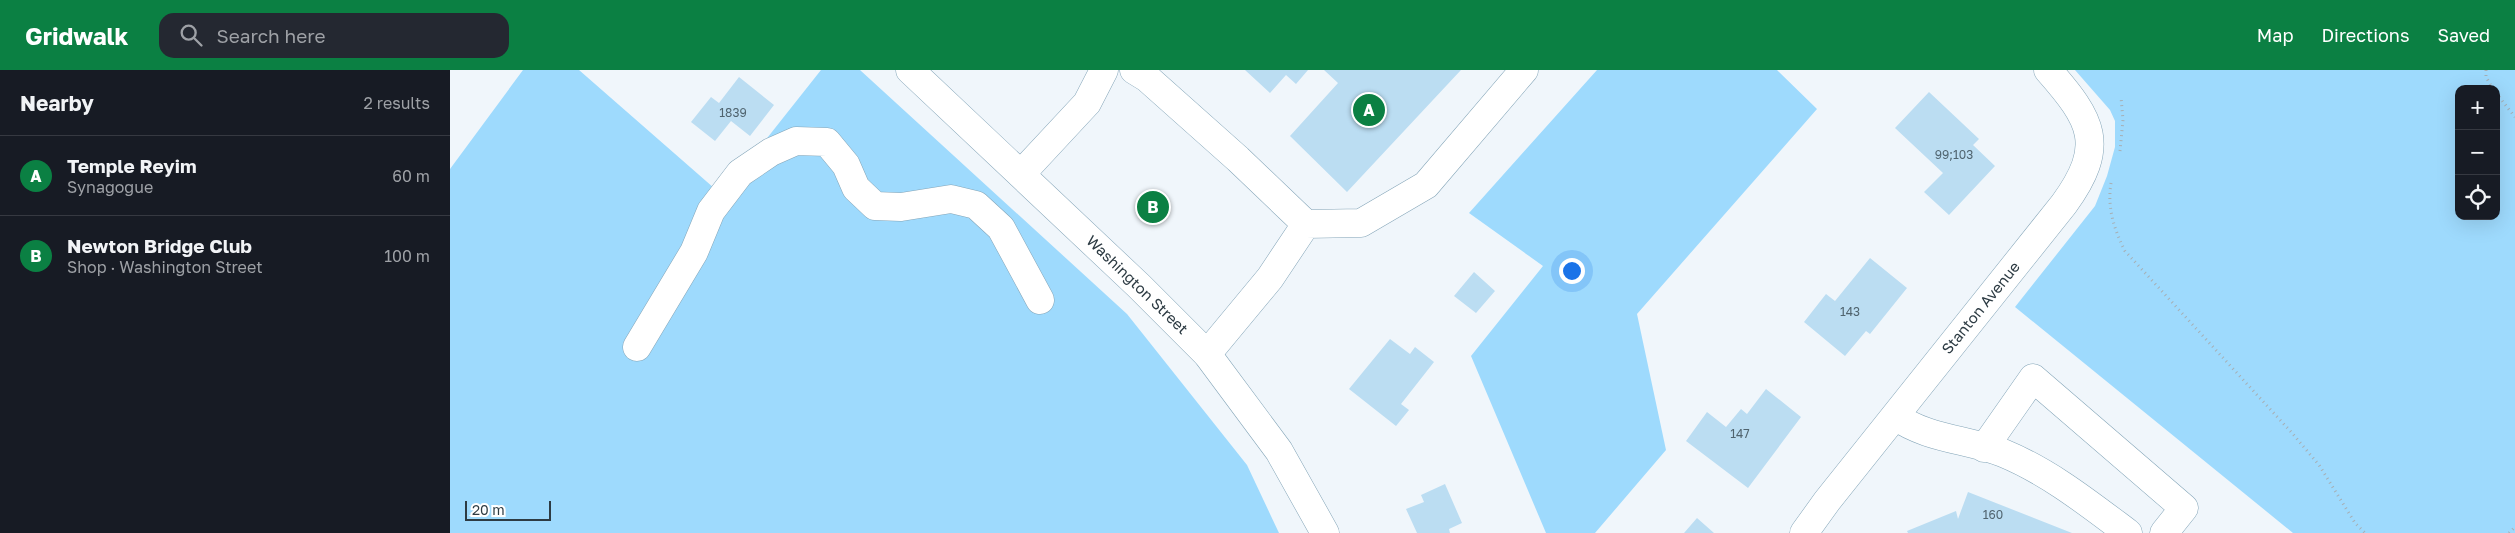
<!DOCTYPE html>
<html lang="en">
<head>
<meta charset="utf-8">
<style>
  :root { --surface:#171b24; --page:#242831; --text:#f1f3f6; --muted:#9ea1a6; --line:#363941; --accent:#0b8043 }
  body { margin:0; font-family:"Golos Text",sans-serif; background:var(--page); color:var(--text) }
  .controls { position:absolute; right:15px; top:15px; display:grid; overflow:hidden; border-radius:10px; box-shadow:0 5px 20px #0002 }
  .controls button { width:45px; height:45px; display:grid; place-items:center; padding:0; border:0; border-bottom:1px solid var(--line); background:var(--surface); color:var(--text); font:25px sans-serif }
  .scale { position:absolute; left:15px; bottom:12px; width:86px; box-sizing:border-box; padding-left:5px; border:2px solid #2d3b43; border-top:0; font-size:14px; line-height:18px; white-space:nowrap; color:#2d3b43; -webkit-text-stroke:4px #fff; paint-order:stroke }
  .you { position:absolute; left:1121px; top:200px; width:18px; height:18px; margin:-12px; border:4px solid #fff; border-radius:50%; background:#1a73e8; box-shadow:0 0 0 8px #1a73e833 }
  .badge { display:grid; place-items:center; width:32px; height:32px; border-radius:50%; background:var(--accent); color:#fff; font-size:16px; font-weight:700 }
  .pin { position:absolute; translate:-50% -50%; border:2px solid #fff; box-shadow:0 1px 5px #0006 }
  .list { margin:0; padding:0; list-style:none }
  h2 { display:flex; justify-content:space-between; align-items:center; height:65px; margin:0; padding:0 20px; font-size:21px }
  h2 small { font-size:16px; font-weight:400; color:var(--muted) }
  .list li { display:grid; grid-template-columns:32px 1fr auto; gap:15px; align-items:center; box-sizing:border-box; height:80px; padding:0 20px; border-top:1px solid var(--line) }
  .list b { display:block; font-size:19px; white-space:nowrap }
  .list p { margin:0; font-size:16px; white-space:nowrap; color:var(--muted) }
  .list em { font-size:16px; font-style:normal; color:var(--muted) }
  .icon { flex:none; width:28px; height:28px; fill:none; stroke:currentColor; stroke-width:2; stroke-linecap:round; stroke-linejoin:round }
  .map { position:relative; flex:none; width:2065px; height:463px; overflow:hidden }
  header { display:flex; align-items:center; gap:30px; box-sizing:border-box; height:70px; padding:0 25px; background:var(--accent); color:#fff }
  header strong { font-size:24px }
  nav { display:flex; gap:28px; margin-inline-start:auto; font-size:18px }
  .search { width:350px; height:45px; background:var(--page); display:flex; align-items:center; gap:12px; box-sizing:border-box; padding:0 18px; border-radius:15px; color:var(--muted); font-size:19px }
  main { display:flex }
  aside { flex:1; background:var(--surface) }
  .map>svg:first-child { display:block }
  .green { fill:#9edafd; fill-rule:evenodd }
  .building { fill:#bbddf2 }
  .lines { fill:none; stroke-linecap:round; stroke-linejoin:round }
  .minor-casing { stroke:#84a5b8; stroke-width:29 }
  .major-casing { stroke:#84a5b8; stroke-width:29 }
  .path { stroke:#a6afb5; stroke-width:3; stroke-dasharray:1 4; stroke-linecap:butt }
  .minor { stroke:#fff; stroke-width:28 }
  .major { stroke:#fff; stroke-width:28 }
  .labels { text-anchor:middle; stroke-width:4; stroke-linejoin:round; paint-order:stroke }
  .number-label { font-size:12px; fill:#50646f }
  .street-label { font-size:15px; fill:#2d3b43; stroke:#fff }
</style>
</head>
<body>
<header>
<strong>Gridwalk</strong>
<div class="search"><svg class="icon" aria-label="search" viewBox="0 0 24 24"><circle cx="10" cy="10" r="6"/><path d="M15 15l6 6"/></svg>Search here</div>
<nav><a>Map</a><a>Directions</a><a>Saved</a></nav>
</header>
<main>
<aside>
<h2>Nearby<small>2 results</small></h2>
<ul class="list">
<li><span class="badge">A</span><div><b>Temple Reyim</b><p>Synagogue</p></div><em>60 m</em></li>
<li><span class="badge">B</span><div><b>Newton Bridge Club</b><p>Shop · Washington Street</p></div><em>100 m</em></li>
</ul>
</aside>
<div class="map">
<svg width="2065" height="463" viewBox="0 0 2065 463">
  <rect width="100%" height="100%" fill="#f0f6fb"/>
  <path class="green" d="M 73,0 L 129,0 L 272,125 L 371,0 L 410,0 L 677,244 L 797,395 L 829,463 L 0,463 L 0,99 Z
    M 1147,0 L 1327,0 L 1367,39 L 1187,244 L 1216,380 L 1145,463 L 1096,463 L 1021,286 L 1093,196 L 1019,143 Z
    M 1625,0 L 2065,0 L 2065,463 L 1843,463 L 1565,237 L 1645,136 L 1657,106 L 1665,77 L 1665,51 L 1660,40 ZM 2009,19 L 2046,19 L 2046,146 L 2009,146 Z"/>
  <path class="building" d="M 795,0 L 858,0 L 846,14 L 836,5 L 820,23 Z
    M 874,0 L 1011,0 L 897,122 L 840,66 L 888,13 Z
    M 289,7 L 324,35 L 300,66 L 281,51 L 265,71 L 241,52 L 261,27 L 269,33 Z
    M 1479,22 L 1529,69 L 1523,75 L 1545,96 L 1499,145 L 1474,122 L 1493,103 L 1445,58 Z
    M 1420,188 L 1457,218 L 1420,264 L 1416,261 L 1395,286 L 1354,252 L 1376,224 L 1385,231 Z
    M 1024,202 L 1045,221 L 1026,243 L 1004,226 Z
    M 940,269 L 960,284 L 965,277 L 984,292 L 951,334 L 959,340 L 946,356 L 899,319 Z
    M 1316,319 L 1351,347 L 1298,418 L 1236,371 L 1257,342 L 1276,357 L 1291,339 L 1297,344 Z
    M 995,414 L 1012,453 L 999,459 L 1000,463 L 967,463 L 956,439 L 974,432 L 971,425 Z
    M 1518,422 L 1622,463 L 1458,463 L 1457,461 L 1506,441 L 1508,449 Z
    M 1247,448 L 1264,463 L 1234,463 Z"/>
  <g class="lines">
    <defs>
      <path id="minor" d="M 684,0 L 697,8 L 788,89 L 856,154 L 820,208 L 757,284
        M 571,104 L 637,33 L 654,0
        M 856,154 L 911,153 L 976,115 L 1074,0
        M 187,277 L 244,182 L 261,141 L 290,103 L 321,82 L 346,71 L 377,72 L 396,95 L 406,118 L 425,136 L 451,137 L 501,129 L 526,135 L 551,158 L 590,230
        M 1445,346 C 1477,369 1517,369 1553,383 C 1599,402 1638,433 1678,463
        M 1534,378 L 1583,308 L 1734,438 L 1714,463
        M 1354,463 L 1377,431 L 1614,134 C 1657,75 1642,50 1598,0"/>
      <path id="major" d="M 460,0 L 689,216 L 757,284 L 829,381 L 875,463"/>
    </defs>
    <use href="#minor" class="minor-casing"/>
    <use href="#major" class="major-casing"/>
    <path class="path" d="M 2036,0 L 2036,7 L 2043,19
      M 2046,23 L 2065,47
      M 1670,81 L 1673,50 L 1671,27
      M 1661,113 C 1657,138 1664,159 1675,181 L 1842,363 L 1869,395 L 1905,453 L 1915,463
      M 2059,463 L 2065,457"/>
    <use href="#minor" class="minor"/>
    <use href="#major" class="major"/>
  </g>
  <g class="labels">
    <g class="number-label">
      <text x="283" y="47">1839</text>
      <text x="1504" y="89">99;103</text>
      <text x="1400" y="246">143</text>
      <text x="1290" y="368">147</text>
      <text x="1543" y="449">160</text>
    </g>
    <g class="street-label">
      <text transform="translate(687 215) rotate(44)" y="5">Washington Street</text>
      <text transform="translate(1531 238) rotate(-51)" y="5">Stanton Avenue</text>
    </g>
  </g>
</svg>
<div class="controls">
<button>+</button>
<button>−</button>
<button><svg class="icon" aria-label="locate" viewBox="0 0 24 24"><circle cx="12" cy="12" r="6"/><path d="M12 2v4M12 18v4M2 12h4M18 12h4"/></svg></button>
</div>
<div class="scale">20 m</div>
<div class="you"></div>
<div class="pin badge" style="left:919px;top:40px">A</div>
<div class="pin badge" style="left:703px;top:137px">B</div>
</div>
</main>
</body>
</html>
